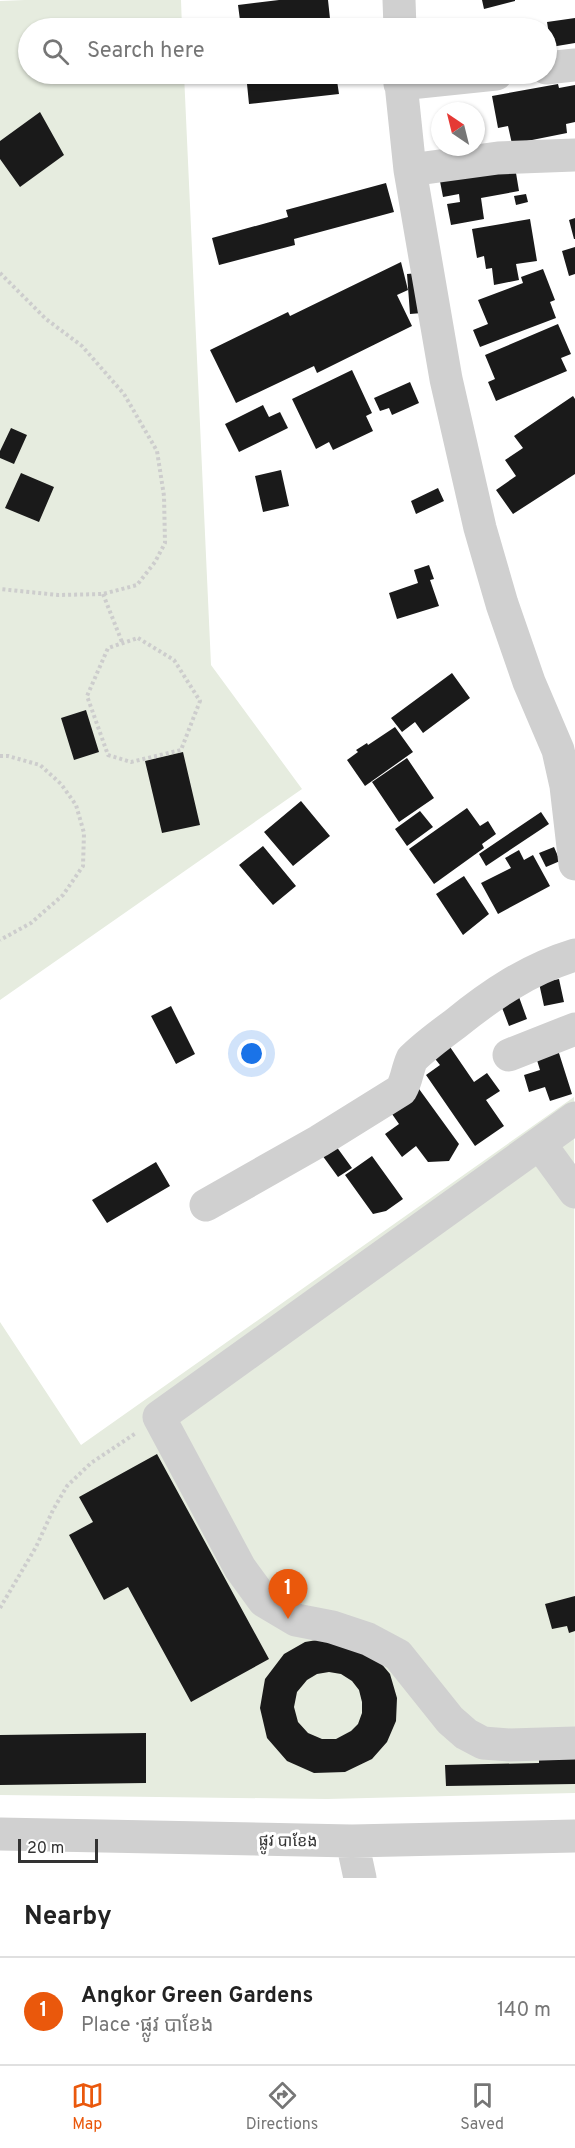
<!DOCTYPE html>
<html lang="en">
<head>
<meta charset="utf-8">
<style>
  :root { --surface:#fff; --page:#f2f2f2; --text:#222; --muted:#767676; --line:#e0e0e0; --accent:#ea580c }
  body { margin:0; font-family:Overpass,"Noto Sans Khmer",sans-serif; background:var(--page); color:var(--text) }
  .compass { position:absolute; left:431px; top:102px; width:54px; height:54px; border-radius:50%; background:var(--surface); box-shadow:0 2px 4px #0004; rotate:325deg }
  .scale { position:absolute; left:18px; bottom:15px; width:80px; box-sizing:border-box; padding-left:6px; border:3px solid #333; border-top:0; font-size:16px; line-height:21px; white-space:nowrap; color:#333; -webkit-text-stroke:4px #fff; paint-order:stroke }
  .you { position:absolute; left:252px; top:1054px; width:21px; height:21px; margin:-15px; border:4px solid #fff; border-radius:50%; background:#1a73e8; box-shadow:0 0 0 9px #1a73e833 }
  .badge { display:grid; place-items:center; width:39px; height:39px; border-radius:50%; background:var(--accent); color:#fff; font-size:20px; font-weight:700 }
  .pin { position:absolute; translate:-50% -50px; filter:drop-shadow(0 2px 3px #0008) }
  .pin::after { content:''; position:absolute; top:32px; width:21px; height:18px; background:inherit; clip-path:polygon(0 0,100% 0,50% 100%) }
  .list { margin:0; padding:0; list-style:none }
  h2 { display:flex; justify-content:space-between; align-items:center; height:78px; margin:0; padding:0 24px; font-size:26px }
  h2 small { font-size:20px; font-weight:400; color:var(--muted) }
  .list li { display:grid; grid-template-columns:39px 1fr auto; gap:18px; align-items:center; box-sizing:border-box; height:108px; padding:0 24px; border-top:2px solid var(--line) }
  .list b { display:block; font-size:22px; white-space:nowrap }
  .list p { margin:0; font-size:20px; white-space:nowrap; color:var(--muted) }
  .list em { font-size:20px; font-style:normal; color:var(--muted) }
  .icon { flex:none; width:33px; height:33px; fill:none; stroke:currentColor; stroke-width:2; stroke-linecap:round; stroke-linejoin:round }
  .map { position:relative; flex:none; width:575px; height:1878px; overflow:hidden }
  .search { position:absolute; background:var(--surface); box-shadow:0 2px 4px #0004; left:18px; right:18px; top:18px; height:66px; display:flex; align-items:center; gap:15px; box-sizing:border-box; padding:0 21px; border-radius:33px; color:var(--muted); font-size:22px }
  .sheet { height:186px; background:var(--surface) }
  nav { display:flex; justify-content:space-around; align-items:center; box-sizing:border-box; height:84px; border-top:2px solid var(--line); background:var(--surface); font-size:16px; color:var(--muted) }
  nav a { display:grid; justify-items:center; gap:3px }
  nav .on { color:var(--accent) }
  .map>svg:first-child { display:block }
  .green { fill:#e6ecdf }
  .building { fill:#1a1a1a; fill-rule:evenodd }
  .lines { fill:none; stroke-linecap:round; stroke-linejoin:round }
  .path { stroke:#cdcdcd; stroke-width:4; stroke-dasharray:3 3; stroke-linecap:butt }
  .minor { stroke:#d0d0d0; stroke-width:33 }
  .labels { text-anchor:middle; stroke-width:6; stroke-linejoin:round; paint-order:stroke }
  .street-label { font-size:16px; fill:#333; stroke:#fff }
</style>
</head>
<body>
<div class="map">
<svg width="575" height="1878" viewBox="0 0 575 1878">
  <rect width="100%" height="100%" fill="#fff"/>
  <path class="green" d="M 25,0 L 181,0 L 182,28 L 28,28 L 28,74 L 184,74 L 211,665 L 302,789 L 0,1000 L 0,1 Z
    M 574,1097 L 575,1793 L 327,1799 L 0,1795 L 0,1322 L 81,1445 Z"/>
  <path class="building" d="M 279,0 L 328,0 L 331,28 L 241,28 L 238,5 Z
    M 482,0 L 515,0 L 515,1 L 484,9 Z
    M 575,18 L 575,43 L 551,47 L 547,22 Z
    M 528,22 L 529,28 L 497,28 L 497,27 Z
    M 246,74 L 336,74 L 339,94 L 249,104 Z
    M 558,84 L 559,88 L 575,85 L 575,122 L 566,124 L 567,133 L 512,144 L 508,126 L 498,128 L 492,96 Z
    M 40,112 L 64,155 L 20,187 L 0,159 L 0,141 Z
    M 514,161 L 519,191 L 481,198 L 484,219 L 451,225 L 447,204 L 460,202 L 459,194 L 443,197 L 439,176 Z
    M 386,183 L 394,212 L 294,239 L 295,245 L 219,265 L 212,238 L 288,217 L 286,210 Z
    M 526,194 L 528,202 L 516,205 L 514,196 Z
    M 575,218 L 575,239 L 574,239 L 569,220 Z
    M 530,219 L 537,261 L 516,264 L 519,280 L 494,285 L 492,268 L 486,269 L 484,256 L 477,258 L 472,229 Z
    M 575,247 L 575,274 L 569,276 L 562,251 Z
    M 401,262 L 408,290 L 397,295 L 412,326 L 317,373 L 314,366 L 236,403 L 210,350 L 288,312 L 290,316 Z
    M 543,269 L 555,300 L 550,302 L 556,318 L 480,347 L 473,330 L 488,324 L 478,300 L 523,283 L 521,277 Z
    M 419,273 L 422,313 L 410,314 L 407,274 Z
    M 558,324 L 571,354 L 561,358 L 567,371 L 496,401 L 488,382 L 495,379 L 485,355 Z
    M 352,370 L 372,413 L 366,416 L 373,431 L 333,450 L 329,442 L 316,449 L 292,399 Z
    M 410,382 L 419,403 L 392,415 L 389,408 L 380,411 L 374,398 Z
    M 573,396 L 575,399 L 575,474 L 513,514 L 496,490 L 516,476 L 505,460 L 523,448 L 514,436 Z
    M 263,405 L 269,417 L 280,412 L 288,428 L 239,452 L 225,424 Z
    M 11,428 L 27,435 L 14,464 L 0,458 L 0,451 Z
    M 281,470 L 289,506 L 263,512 L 255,476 Z
    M 21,473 L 54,487 L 39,522 L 5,508 Z
    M 438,488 L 444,501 L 416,514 L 411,501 Z
    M 429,565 L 434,579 L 430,580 L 439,606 L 397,619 L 389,593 L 418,583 L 414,570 Z
    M 452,673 L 470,698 L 423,733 L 415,722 L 402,732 L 391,718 Z
    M 86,710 L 99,752 L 74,760 L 61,718 Z
    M 395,727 L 413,752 L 365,786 L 347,760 L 358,752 L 356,750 L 367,743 L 368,745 Z
    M 183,752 L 200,825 L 162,833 L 145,761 Z
    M 407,758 L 434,798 L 399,822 L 372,782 Z
    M 301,801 L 330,836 L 293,866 L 264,832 Z
    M 467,808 L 480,826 L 488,821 L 496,834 L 482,844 L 484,848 L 434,884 L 409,849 Z
    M 420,811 L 433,827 L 407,846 L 395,829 Z
    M 541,812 L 549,824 L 486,866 L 479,854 Z
    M 263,846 L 296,886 L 273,905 L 239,865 Z
    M 554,847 L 560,861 L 546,867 L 539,853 Z
    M 519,850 L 524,860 L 533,855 L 550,886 L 498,914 L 481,883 L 511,868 L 505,858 Z
    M 464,876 L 489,914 L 463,935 L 436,894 Z
    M 559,979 L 564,1002 L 544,1006 L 539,983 Z
    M 519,997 L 527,1019 L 509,1026 L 501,1005 Z
    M 171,1006 L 195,1054 L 176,1064 L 151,1016 Z
    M 448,1044 L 474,1082 L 487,1073 L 500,1091 L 486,1100 L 504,1126 L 475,1146 L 426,1075 L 440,1065 L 432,1055 Z
    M 558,1050 L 572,1094 L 550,1101 L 545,1087 L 529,1092 L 524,1075 L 540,1070 L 536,1057 Z
    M 414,1082 L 459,1144 L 449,1161 L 428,1162 L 416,1146 L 402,1157 L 385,1134 L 399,1124 L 385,1104 Z
    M 336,1146 L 352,1168 L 338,1177 L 322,1155 Z
    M 372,1156 L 403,1199 L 386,1211 L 373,1214 L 345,1175 Z
    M 156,1162 L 170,1186 L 107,1223 L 92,1200 Z
    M 157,1454 L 269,1659 L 191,1702 L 128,1587 L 104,1600 L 69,1535 L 93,1522 L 79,1497 Z
    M 575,1596 L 575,1631 L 569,1633 L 567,1626 L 552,1629 L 545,1604 Z
    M 329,1638 L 374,1655 L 390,1674 L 397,1698 L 396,1721 L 387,1742 L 372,1759 L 345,1772 L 314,1773 L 287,1761 L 267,1738 L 260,1708 L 265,1679 L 284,1654 L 305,1642 ZM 329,1672 L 341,1674 L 352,1681 L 359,1690 L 362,1702 L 362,1713 L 358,1724 L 351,1731 L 336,1739 L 322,1739 L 308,1733 L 298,1722 L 294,1707 L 297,1692 L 307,1680 L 317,1674 Z
    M 146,1733 L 146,1783 L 0,1785 L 0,1735 Z
    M 575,1750 L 575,1784 L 446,1786 L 445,1765 L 539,1763 L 539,1751 Z"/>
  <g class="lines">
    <path class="path" d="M 0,273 L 46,319 L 82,346 L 124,394 L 157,451 L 164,496 L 165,543 L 155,562 L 137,585 L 103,594 L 58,595 L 0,589
      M 103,594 L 122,642
      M 138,638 L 174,660 L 200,701 L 181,750 L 131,762 L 108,755 L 87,696 L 108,648 Z
      M 0,756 L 8,756 L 40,765 L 61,784 L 76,805 L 84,833 L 83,866 L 63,895 L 31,923 L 0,940
      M 0,1608 L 36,1547 L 53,1510 L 67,1486 L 91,1463 L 136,1433"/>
    <path class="minor" d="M 399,0 L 400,28
      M 546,68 L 575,65
      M 400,74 L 410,170 L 446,379 L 480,528 L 502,604 L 529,682 L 558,750 L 566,786 L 575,864
      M 400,84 L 496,74
      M 410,170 L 498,158 L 575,155
      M 509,1055 L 575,1029
      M 575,1118 L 159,1417 L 240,1568 L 264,1601 L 296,1620 L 332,1627 L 368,1639 L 398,1655 L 450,1720 L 466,1734 L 483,1743 L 510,1745 L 575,1743
      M 540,1144 L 575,1192
      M 206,1205 L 319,1141 L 401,1090 C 407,1080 407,1070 412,1059 C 425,1046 440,1035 455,1024 C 492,994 529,969 575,955
      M 0,1834 L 352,1841 L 575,1836
      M 352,1841 L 360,1878"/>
  </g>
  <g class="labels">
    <g class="street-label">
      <text transform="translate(288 1840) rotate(1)" y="6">ផ្លូវ បាខែង</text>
    </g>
  </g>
</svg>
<svg class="compass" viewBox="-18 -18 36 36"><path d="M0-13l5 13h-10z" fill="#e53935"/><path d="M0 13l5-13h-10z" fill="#767676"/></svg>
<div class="scale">20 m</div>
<div class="you"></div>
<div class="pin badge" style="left:288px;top:1619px">1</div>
<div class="search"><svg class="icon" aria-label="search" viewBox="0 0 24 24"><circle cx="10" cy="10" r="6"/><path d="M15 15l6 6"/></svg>Search here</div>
</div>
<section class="sheet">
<h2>Nearby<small></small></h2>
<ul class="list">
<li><span class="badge">1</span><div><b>Angkor Green Gardens</b><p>Place · ផ្លូវ បាខែង</p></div><em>140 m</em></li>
</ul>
</section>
<nav>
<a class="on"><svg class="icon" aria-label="map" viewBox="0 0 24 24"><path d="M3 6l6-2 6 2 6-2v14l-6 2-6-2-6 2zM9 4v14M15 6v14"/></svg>Map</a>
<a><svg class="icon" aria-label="directions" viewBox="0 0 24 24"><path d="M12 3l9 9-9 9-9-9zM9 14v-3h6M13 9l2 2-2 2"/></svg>Directions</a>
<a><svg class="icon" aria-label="saved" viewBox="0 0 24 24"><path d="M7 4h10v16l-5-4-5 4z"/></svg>Saved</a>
</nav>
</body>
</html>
